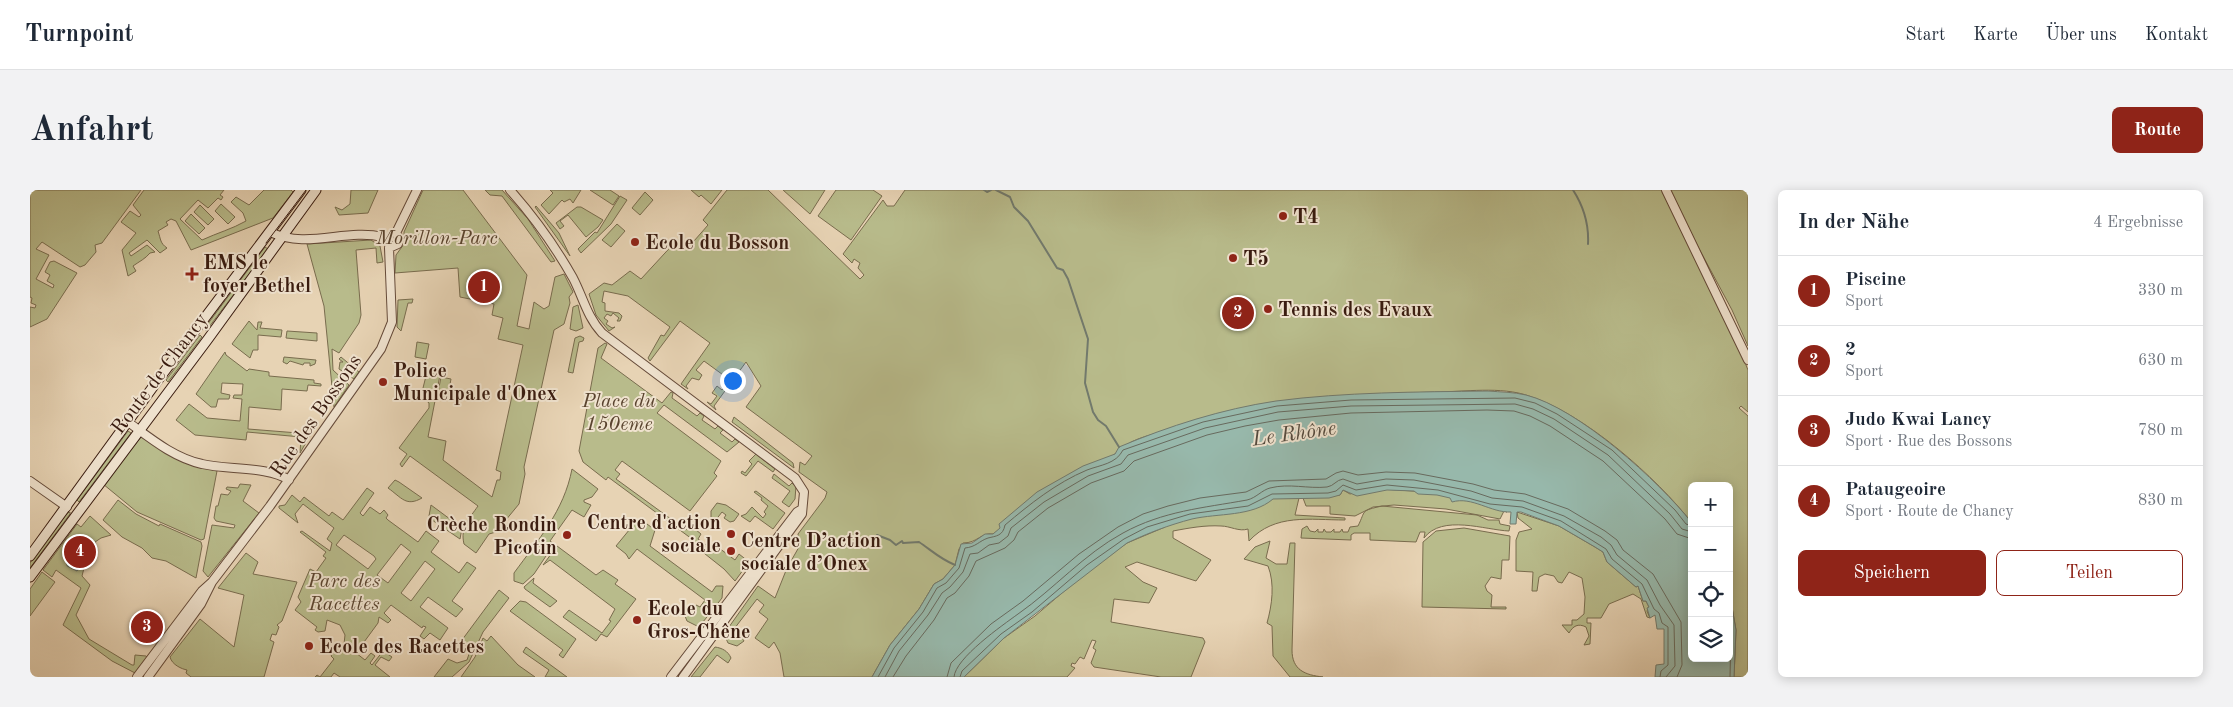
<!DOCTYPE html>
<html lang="de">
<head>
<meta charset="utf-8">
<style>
  :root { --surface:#fff; --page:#f2f2f3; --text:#1f2937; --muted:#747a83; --line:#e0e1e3; --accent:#8f2418 }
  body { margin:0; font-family:"Old Standard TT",serif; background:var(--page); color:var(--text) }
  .controls { position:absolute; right:15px; bottom:15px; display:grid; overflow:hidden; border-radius:8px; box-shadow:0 2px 12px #0003 }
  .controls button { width:45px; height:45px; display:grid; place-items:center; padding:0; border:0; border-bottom:1px solid var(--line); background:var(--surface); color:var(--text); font:25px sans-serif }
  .you { position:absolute; left:702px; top:190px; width:18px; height:18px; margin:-12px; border:4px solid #fff; border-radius:50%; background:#1a73e8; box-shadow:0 0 0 8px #1a73e833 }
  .badge { display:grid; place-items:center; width:32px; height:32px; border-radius:50%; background:var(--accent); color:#fff; font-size:16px; font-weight:700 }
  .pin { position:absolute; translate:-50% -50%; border:2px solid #fff; box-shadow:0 1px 5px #0006 }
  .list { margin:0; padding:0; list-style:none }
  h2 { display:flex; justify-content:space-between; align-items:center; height:65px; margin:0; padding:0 20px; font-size:21px }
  h2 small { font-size:16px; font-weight:400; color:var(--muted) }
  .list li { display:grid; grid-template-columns:32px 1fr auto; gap:15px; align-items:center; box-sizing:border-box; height:70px; padding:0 20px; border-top:1px solid var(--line) }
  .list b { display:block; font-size:19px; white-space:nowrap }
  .list p { margin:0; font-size:16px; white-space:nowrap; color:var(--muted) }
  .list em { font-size:16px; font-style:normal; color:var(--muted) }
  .actions { display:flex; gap:10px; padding:15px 20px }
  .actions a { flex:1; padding:11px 0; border:1px solid var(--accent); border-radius:8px; text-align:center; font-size:18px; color:var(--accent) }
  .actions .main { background:var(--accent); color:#fff }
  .icon { flex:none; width:28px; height:28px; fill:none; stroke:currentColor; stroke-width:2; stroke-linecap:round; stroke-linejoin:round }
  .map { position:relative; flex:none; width:1718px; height:487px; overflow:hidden; border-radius:8px }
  header { display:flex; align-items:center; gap:30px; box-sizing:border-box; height:70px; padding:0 25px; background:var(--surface); border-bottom:1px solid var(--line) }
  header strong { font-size:24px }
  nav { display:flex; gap:28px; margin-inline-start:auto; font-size:18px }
  .intro { display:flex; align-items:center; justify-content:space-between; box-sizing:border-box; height:120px; padding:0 30px }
  h1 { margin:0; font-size:35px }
  .button { padding:12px 22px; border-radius:8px; background:var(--accent); color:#fff; font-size:18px; font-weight:700 }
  main { display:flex; gap:30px; padding:0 30px }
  aside { flex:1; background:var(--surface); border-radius:8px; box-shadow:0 2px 12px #0003 }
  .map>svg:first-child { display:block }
  .green { fill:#b8bb8b; stroke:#796c4e; fill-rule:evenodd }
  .water { fill:#97b8ab; stroke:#727a6d }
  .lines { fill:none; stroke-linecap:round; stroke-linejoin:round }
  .shore { stroke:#686a5e; stroke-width:1 }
  .stream { stroke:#727a6d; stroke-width:2 }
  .tertiary-casing { stroke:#654a39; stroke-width:10 }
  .secondary-casing { stroke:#3a1c10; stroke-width:11 }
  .tertiary { stroke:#efe2ce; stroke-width:8 }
  .secondary { stroke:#efe2ce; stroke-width:9 }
  .tram { stroke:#3a1c10; stroke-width:1 }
  .poi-dot { fill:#8f2418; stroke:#efe2ce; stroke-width:2 }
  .labels { text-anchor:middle; stroke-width:4; stroke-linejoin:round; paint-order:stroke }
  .poi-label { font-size:20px; font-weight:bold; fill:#3a1c10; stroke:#efe2ce; text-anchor:start }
  .park-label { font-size:20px; font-style:italic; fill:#5a442f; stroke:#efe2ce }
  .street-label { font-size:20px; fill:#3a1c10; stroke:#efe2ce }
  .water-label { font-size:21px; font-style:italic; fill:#564b3e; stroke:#efe2ce }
</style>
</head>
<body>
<header>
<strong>Turnpoint</strong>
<nav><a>Start</a><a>Karte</a><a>Über uns</a><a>Kontakt</a></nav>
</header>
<div class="intro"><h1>Anfahrt</h1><a class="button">Route</a></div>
<main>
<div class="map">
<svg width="1718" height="487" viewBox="0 0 1718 487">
  <rect width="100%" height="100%" fill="#e7d3b4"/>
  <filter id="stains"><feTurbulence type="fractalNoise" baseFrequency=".004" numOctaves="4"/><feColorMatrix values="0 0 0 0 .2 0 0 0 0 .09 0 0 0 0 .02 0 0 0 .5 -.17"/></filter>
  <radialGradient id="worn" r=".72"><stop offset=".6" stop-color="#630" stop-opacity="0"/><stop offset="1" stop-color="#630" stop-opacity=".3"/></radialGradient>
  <path class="green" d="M 0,0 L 111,0 L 72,53 L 65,55 L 66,62 L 55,75 L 50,77 L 12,52 L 6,59 L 19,65 L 6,89 L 23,98 L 24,95 L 17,91 L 20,85 L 15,82 L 20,72 L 24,71 L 47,83 L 17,129 L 0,137 L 0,117 L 5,118 L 6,115 L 1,113 L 2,108 L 0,107 Z
    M 114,0 L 194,0 L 190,5 L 193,7 L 191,10 L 188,8 L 178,18 L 168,10 L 150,29 L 172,50 C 187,43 202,39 216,31 L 213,23 L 201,12 L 206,7 L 219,15 L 234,0 L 261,0 L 263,2 L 243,28 L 161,60 L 146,31 L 141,29 L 136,32 L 138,35 L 128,41 C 131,50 130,53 137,58 L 130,63 L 117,50 L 99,63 L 101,66 L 117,55 L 125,62 L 120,63 C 115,69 110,71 103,76 L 106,81 L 98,86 L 92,60 L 106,43 L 91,32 L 100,21 L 109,27 L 111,25 L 103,15 Z
    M 321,0 L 348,0 L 338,23 L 309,25 L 305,17 L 312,20 L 320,14 Z
    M 393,0 L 433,0 L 497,85 L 487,136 L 499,139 L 504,112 L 514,119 L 519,116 L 525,87 L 534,84 L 543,102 L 539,107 L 540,113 L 534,134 L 524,140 L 494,277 L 495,284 L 489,314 L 466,342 L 459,344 L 446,363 L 434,354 C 430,337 439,329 448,316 L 380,266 L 372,277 L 370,274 L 377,264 L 369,258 L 399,218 L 399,213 L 391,206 L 397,182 L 410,185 L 398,247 L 416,251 L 413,270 L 462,307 L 467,290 L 470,290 L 471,282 L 466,280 L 493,155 L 468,149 L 473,128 L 462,125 L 464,114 L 430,107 L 428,78 L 365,83 L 366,65 L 374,54 L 374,42 Z
    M 455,0 L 472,0 L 498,29 L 525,71 L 521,72 L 472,6 L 460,5 Z
    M 520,0 L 551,0 L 543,13 L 540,9 L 534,12 L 532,10 L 519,24 L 511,15 L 523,3 Z
    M 560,0 L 580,0 L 589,6 L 583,15 Z
    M 661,0 L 692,0 L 681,14 L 671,5 L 669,7 Z
    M 697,0 L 738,0 L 830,89 L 834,85 L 828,78 L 830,73 L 824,69 L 822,73 L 813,64 L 853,10 L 857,16 L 864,16 L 875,0 L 1633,0 L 1703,143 L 1718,180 L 1718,222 L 1711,216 L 1709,218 L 1718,226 L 1718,487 L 1704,487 L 1706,440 L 1699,400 L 1699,296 L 1662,296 L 1662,333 C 1626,287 1555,224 1499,206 C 1471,196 1434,202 1405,202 C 1308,205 1229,208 1136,240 C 1119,246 1098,249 1085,264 L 963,344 C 951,342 948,353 933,353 L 929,359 L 925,375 L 913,389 L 904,394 L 889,419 L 860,455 L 842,487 L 754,487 L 750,463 L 744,452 L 739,458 L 725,448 L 738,429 L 729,422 L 734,415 L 727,409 L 701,443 L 709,449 L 711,446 L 714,451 L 707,456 L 698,453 L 694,444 L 728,396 L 745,408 L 757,378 L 769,357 L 768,344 L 795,308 L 797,302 L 769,282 L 770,272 L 775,275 L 782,266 L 716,217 L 731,196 L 716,172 L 684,216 L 686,220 L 677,212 L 681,214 L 687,206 L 682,203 L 687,196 L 692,200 L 700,190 L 674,171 L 666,180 L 672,185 L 669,190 L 662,188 L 656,196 L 658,199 L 651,194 L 680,153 L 650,131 L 620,171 L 618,168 L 631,145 L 634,146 L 640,137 L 598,106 L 574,101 L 572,112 L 575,113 L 575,121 L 589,123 L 592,126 L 590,131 L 587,131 L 589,128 L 583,123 L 581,126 L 577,124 L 574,128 L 578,131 L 576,134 L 582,138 L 585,137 L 579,141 L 566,125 L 559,104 L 574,93 L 582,95 L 600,81 L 611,89 L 647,50 L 664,51 L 678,35 L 673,30 Z
    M 753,0 L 795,0 L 780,24 Z
    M 806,0 L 843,0 L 852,6 L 821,50 L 788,26 Z
    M 1640,0 L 1718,0 L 1718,156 L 1702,120 L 1645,14 Z
    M 615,2 L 623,10 L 610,25 L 602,18 Z
    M 590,6 L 597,10 L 581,34 L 551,63 L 548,59 L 565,42 L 567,43 Z
    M 191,14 L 205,27 L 198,34 L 185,21 Z
    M 170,15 L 184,29 L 178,35 L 164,22 Z
    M 506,16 L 529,43 L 540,66 L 505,17 Z
    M 547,17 L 551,17 L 573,30 L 568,37 L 556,47 L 538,25 L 530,31 L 534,36 L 530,39 L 526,33 Z
    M 161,24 L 175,38 L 169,44 L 155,31 Z
    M 587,34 L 595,41 L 581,57 L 572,50 Z
    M 341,50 L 350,56 L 353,72 L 347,73 L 346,58 L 326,60 L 331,125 L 329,133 L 309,163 L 302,159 L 303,180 L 319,195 L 304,217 L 294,116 L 277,54 Z
    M 235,57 L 238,59 L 176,141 L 174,139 Z
    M 383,109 L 382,113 L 378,113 L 371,141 L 367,137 L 368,110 Z
    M 548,115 L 553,138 L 546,141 L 540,139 L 543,117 Z
    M 219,131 L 227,140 L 228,132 L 232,132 L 230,138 L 252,140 L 251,147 L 228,145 L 228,160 L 223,160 L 220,168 L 202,154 Z
    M 257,141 L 287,143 L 287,151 L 256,148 Z
    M 170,145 L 172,147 L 138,192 L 136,190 Z
    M 550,146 L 554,148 L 553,151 L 549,152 L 543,183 L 538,182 L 545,148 Z
    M 387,152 L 399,154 L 396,169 L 385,167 Z
    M 575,153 L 577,154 L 571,168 L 632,213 L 641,202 L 643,203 L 642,208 L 667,226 L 670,223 L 674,226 L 672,230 L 685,239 L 688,236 L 693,240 L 690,243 L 702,252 L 705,249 L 709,252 L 697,262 L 634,215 L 627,223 L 691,271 L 684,283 L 687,286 L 660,321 L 592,271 L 585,280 L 590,284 L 586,289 L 656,340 L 660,335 L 671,344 L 668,349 L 686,362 L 689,358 L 705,370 L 709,364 L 719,372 L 705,391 L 694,379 L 660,352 L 662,349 L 578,287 L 576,290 L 553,272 L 549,261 L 568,158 Z
    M 195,162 L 196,165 L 217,181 L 219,179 L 239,182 L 239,186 L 284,190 L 284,193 L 291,194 L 291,196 L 278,195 L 277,201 L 252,199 L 251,220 L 219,217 L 218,239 L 281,244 L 270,263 L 271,247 L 217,242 L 216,250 L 165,245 L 146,230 L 159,214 L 177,228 L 210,231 L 212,209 L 203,208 L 204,205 L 212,205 L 213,194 L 192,193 L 191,203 L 200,205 L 199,209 L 188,209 L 186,217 L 181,217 L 166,204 Z
    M 254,167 L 286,170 L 285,174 L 280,176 L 280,173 L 274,173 L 273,175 L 260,171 L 257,174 L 253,172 Z
    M 311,167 L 329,182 L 324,189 L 309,179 L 310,172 L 313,172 L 309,169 Z
    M 411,187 L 421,189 L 417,210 L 407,208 Z
    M 704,227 L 763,273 L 764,278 L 702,232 Z
    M 98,241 L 101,243 L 49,312 L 47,310 Z
    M 111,247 L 156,273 L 187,281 L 174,349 L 171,350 L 107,322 L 73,294 Z
    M 726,264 L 745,279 L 743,282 L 728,271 L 716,286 L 711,283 L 712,281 L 715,283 L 722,274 L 719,271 Z
    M 542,279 L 568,299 L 562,307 L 554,310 L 554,312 L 561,315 L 554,327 L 542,320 L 520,351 L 524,354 L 504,384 L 493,394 L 484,391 L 484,383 C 508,350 534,321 542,279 Z
    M 744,284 L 759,296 L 762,293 L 766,296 L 765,309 L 759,317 L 752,312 L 760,301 L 742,288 Z
    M 365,290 L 369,292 L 392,308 C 376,317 372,308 358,298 Z
    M 210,294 L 221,295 L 213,311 L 229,323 L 178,387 L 173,381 L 182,335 L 204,338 L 205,335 L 186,331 L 184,328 L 186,316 L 188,316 L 191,304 L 198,305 L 201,301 L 196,299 L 197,297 L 208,298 Z
    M 337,298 L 344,303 L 330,323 L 333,326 L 340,317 L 350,324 L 354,320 L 358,325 L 356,328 L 358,330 L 388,352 L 396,341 L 409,351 L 401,362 L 429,383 L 437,372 L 446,378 L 422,411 L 433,419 L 426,427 L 398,407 L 390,417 L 418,438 L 410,450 L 400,443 L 394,449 L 390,446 L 396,437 L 393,436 L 392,438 L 361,415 L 354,423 L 361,430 L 358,433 L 349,427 L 348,433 L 326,463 L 335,470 L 341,463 L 345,466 L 340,473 L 342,475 L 353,461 L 362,467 L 359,471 L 351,467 L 345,475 L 360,487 L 310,487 L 304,483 L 301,487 L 285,487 L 287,485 L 290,487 L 304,469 L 301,466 L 307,457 L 314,454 L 315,445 L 310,435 L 297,430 L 295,441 L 288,442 L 285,440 L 287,437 L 265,420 L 271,412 L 268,407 L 280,379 L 286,382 L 296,368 L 293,366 L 296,362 L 270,342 L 272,341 L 300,361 L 302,353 L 297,349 L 304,338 L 273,314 L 265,324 L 268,333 L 249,318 L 249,316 L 255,315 L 262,305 L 270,312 L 274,307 L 299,326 L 302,322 L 313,330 ZM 314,345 L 344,366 L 346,369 L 338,379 L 306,355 ZM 371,354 L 381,362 L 358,393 L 347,385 ZM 395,371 L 405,379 L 381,411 L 371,403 Z
    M 1340,298 L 1424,304 L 1477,322 L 1474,321 L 1470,329 L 1416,319 L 1364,315 L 1343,317 L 1325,326 L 1300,324 L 1300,316 L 1276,316 L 1273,308 L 1310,305 L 1313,300 L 1320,304 Z
    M 726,301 L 755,323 L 743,339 L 725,326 L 720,332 L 711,326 L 716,324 L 722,317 L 733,328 L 736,324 L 734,322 L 738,316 L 731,310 L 732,308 L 724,302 Z
    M 1232,308 L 1269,308 L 1265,325 L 1315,328 L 1315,330 C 1280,330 1245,323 1219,351 L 1218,339 C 1209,342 1200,336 1191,336 C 1175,335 1159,338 1143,341 L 1143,348 L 1181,370 L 1166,391 L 1107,372 L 1095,377 L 1113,392 L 1127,398 L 1119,413 L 1084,409 L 1081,432 L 1173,448 L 1175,452 L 1161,487 L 1131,487 L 1064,477 L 1061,473 L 1066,460 L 1063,458 L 1066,451 L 1062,450 L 1054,469 L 1050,467 L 1045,474 L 1042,473 L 1041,476 L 1045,478 L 1037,487 L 934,487 L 974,448 L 1005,426 L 1060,379 L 1097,353 L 1135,337 L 1138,333 Z
    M 88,310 L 106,324 L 129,336 L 130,334 L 171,352 L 172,356 L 166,388 L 136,371 L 122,368 L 112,358 L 92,347 L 73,330 Z
    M 687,313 L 696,315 L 709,324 L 704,331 L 700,332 L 694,328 L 696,325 L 692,322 L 685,331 L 681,328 L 681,321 Z
    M 401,315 L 432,338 L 430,349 L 402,330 L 399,326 Z
    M 1352,316 L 1447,325 L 1458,330 L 1469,330 L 1470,334 L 1480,336 L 1479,341 C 1455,340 1412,324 1394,348 L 1395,342 L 1390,342 L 1386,352 L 1340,350 L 1340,343 L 1324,343 L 1321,345 L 1321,350 L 1271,348 L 1272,339 L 1277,336 L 1280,341 L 1285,342 L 1288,339 L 1288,342 L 1293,342 L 1294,339 L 1296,342 L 1301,342 L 1304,339 L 1304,342 L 1310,342 L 1312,339 L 1313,342 L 1318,342 L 1320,337 L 1328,336 C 1336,320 1330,321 1352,316 Z
    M 40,322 L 40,324 L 0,378 L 0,373 L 37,323 Z
    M 1487,322 L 1529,336 L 1565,357 L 1573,362 L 1577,372 L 1606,397 L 1608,396 L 1613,411 L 1616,411 L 1619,417 L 1617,421 L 1620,428 L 1617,427 L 1611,409 L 1603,404 L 1579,414 L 1571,428 L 1557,428 L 1557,433 L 1561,433 L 1560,454 L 1554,455 L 1559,446 L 1556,437 C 1548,433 1543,436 1539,443 L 1532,435 L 1542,435 L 1542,430 L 1547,430 L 1554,424 L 1555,407 L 1552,388 L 1539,382 L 1532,393 L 1528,392 L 1524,386 L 1515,384 L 1509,387 L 1507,401 L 1502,401 L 1503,382 L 1486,381 L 1486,350 L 1489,342 L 1502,339 L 1488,328 Z
    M 60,326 L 81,345 L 71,348 L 65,352 L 67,361 L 57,366 L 52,386 L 60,395 L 46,425 L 59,449 L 102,475 L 104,475 L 105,465 L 116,466 L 118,468 L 105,483 L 82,471 L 33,435 L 51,398 L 26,380 L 22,387 L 13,380 L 47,334 L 51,337 Z
    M 609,328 L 625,340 L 620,356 L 682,402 L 686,396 L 693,396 L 692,408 L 669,437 L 657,431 L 655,426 L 658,419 L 663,420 L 666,415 L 670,417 L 675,410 L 607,359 L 599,369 L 596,364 L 586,356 Z
    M 1434,338 L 1480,346 L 1479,370 L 1472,370 L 1471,389 L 1461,387 L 1455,396 L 1457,401 L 1462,405 L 1461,417 L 1476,417 L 1476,419 L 1392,417 L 1393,352 L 1406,341 Z
    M 1240,351 L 1236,368 L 1246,374 L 1257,374 L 1260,353 L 1265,353 L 1262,460 C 1262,480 1275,485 1293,487 L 1260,487 L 1243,466 L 1242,436 L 1237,433 C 1242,415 1245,394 1238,376 L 1214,369 L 1225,357 Z
    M 527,356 L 566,385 L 573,380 L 588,390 L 585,394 L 606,409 L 577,447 L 571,444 L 566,451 L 533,427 L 539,420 L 572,443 L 581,431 L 579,430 L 585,419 L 520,370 L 513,375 Z
    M 216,363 L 228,372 L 223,384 L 267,392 L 252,431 L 247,435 L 249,437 L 246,445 L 242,444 L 240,450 L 244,452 L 234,487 L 161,487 L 156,483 L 157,480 C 152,479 142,475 140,467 L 170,429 L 204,457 L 214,405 L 188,398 Z
    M 12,382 L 25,392 L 0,426 L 0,399 Z
    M 504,388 L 503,393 L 527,411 L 520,417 L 495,399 L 494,397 Z
    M 469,400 L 479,408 L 453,442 L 439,472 L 422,487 L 404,487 L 418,469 L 427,473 L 437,470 L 440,461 L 432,450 Z
    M 490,411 L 496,412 L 546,449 L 533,468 L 529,465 L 533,460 L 480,421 Z
    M 461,446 L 488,475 L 505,487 L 431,487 L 445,467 L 453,448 L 457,451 Z
    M 496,457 L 537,487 L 515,487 L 519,480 L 493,462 Z
    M 685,457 C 692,458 698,461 701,468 L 698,473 L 687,465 L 670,487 L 661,487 Z"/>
  <path class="water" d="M 1458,201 C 1470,202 1484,202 1496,205 C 1548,218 1629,291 1662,333 L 1662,468 L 1699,468 L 1699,400 L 1706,440 L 1704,487 L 1625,487 L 1626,475 L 1634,474 L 1634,439 L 1627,439 L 1625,425 L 1620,428 L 1617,418 L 1619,417 L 1616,411 L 1613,411 L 1608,396 L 1606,397 L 1577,372 L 1573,362 L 1565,357 L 1529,336 L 1491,322 L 1487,322 L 1486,334 L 1480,334 L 1481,322 C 1461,323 1442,306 1422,312 L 1420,308 L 1407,305 L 1388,304 L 1384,301 L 1357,300 L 1327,306 L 1313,300 L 1310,305 L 1299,308 L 1243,309 C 1222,327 1188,323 1162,329 C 1139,335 1118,343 1097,353 L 974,448 L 934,487 L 842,487 L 860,455 L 889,419 L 904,394 L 913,389 L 925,375 L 931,354 L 942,353 L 955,344 L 963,344 L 970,338 L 969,334 L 1007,302 L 1053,276 L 1085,264 L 1089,257 C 1139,236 1192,219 1246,211 C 1315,202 1387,202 1458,201 Z
    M 56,353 L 60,355 L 50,370 L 51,375 L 47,381 L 37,376 L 36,369 Z"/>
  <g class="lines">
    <path class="shore" d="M 1699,425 L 1701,441 L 1700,487
      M 848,487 L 864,458 L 893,422 L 907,398 L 916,393 L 929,378 L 935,358 C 946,357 949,351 958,348 C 966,346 973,346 975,335 C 1000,314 1026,293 1057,280 C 1070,275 1086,274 1093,260 L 1173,232 L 1247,216 L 1321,210 L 1485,208 L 1505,213 L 1527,224 L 1582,260 L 1645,320 L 1656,334 L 1662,336
      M 855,487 L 869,461 L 898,425 L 912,403 L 920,397 L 933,382 L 940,364 L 948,363 L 959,355 L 969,353 L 978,346 L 981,338 L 1014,312 L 1058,286 L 1091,274 L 1098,265 L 1175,238 L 1248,222 L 1321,216 L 1485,214 L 1503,219 L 1524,229 L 1578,265 L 1640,324 L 1652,339 L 1662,342
      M 863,487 L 876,466 L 904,430 L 917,408 L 925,403 L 939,386 L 946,371 L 975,358 L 984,350 L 988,342 L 1018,318 L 1061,293 L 1094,281 L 1104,271 L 1177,245 L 1215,236 L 1249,230 L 1321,223 L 1457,220 L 1484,221 L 1500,226 L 1520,236 L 1573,271 L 1635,329 L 1647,344 L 1662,349
      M 917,487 L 921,473 L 961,434 L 993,411 L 1049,364 L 1088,337 L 1113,324 L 1138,316 L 1170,308 L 1216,302 L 1239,291 L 1296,289 L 1306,283 L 1313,281 L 1328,285 L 1356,282 L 1385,283 L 1443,294 L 1464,300 L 1495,304 L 1538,319 L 1575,341 L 1587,350 L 1593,360 L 1623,384 L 1651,432 L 1652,475 L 1647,487
      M 924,487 C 925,468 973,435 988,424 C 1024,399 1054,364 1093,343 C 1133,321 1173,318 1217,310 C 1226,308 1232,300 1240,298 C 1259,293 1278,299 1297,297 C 1304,296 1306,290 1313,289 L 1327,294 L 1356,289 L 1384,290 L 1441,301 L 1462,308 L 1493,311 L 1534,326 L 1571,347 L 1581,355 L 1587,365 L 1617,390 L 1630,415 L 1644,435 L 1645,476 L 1636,487
      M 930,487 L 932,481 L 971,444 L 1002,422 L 1057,375 L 1094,349 L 1117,337 L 1160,324 L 1218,316 L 1242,304 L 1298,303 L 1306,301 L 1313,295 L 1326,300 L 1357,295 L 1408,300 L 1460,314 L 1492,317 L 1531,331 L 1576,359 L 1582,369 L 1612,394 L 1624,419 L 1629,423 L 1632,433 L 1638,437 L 1638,475 L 1631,481 L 1630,487"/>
    <path class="stream" d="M 954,0 L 957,2 L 961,0
      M 966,0 L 980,7 L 984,17 L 998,31 L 1027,78 L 1033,80 L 1038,89 L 1058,149 L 1055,193 L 1063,222 L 1068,230 L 1076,236 L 1089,257
      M 1543,0 C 1554,17 1559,35 1558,54
      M 847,345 L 860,350 L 866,355 L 872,351 L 873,353 L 889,352 C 901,360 910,369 925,375"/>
    <defs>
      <path id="tertiary" d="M 480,0 C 504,27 525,56 543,88 C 553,107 557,127 572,143 L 765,288 L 774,302 L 772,324 L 653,487
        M 1636,0 L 1718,170
        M 240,42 C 278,60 315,38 353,47
        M 366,43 L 387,0
        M 359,58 L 368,54 L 369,48 L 366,43
        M 98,232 C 120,248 144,268 172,274 C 197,280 238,276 259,290
        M 0,291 L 37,317
        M 107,487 L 172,401 L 182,392 L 240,316 L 351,159 L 362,132 L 359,58
        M 118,487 L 171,414 L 182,392
        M 641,487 L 767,322 L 772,319"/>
      <path id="secondary" d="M 0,366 L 128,190 L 271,0
        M 0,387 L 178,149 L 286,0"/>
    </defs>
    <use href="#tertiary" class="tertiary-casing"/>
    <use href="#secondary" class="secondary-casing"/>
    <use href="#tertiary" class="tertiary"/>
    <use href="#secondary" class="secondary"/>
    <path class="tram" d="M 236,53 L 276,0"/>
  </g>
  <g class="poi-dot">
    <circle cx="1253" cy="26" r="5"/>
    <circle cx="605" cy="52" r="5"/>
    <circle cx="1203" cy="68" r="5"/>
    <path d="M159.5 76.5h5v5h5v5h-5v5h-5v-5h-5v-5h5z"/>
    <circle cx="1238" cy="119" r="5"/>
    <circle cx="353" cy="192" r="5"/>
    <circle cx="701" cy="344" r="5"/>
    <circle cx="537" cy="345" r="5"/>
    <circle cx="701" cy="361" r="5"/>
    <circle cx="607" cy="430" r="5"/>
    <circle cx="279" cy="456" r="5"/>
  </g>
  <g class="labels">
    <g class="poi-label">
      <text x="1263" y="33">T4</text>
      <text x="615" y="59">Ecole du Bosson</text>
      <text x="1213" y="75">T5</text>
      <text x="173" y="79">EMS le<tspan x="173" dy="23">foyer Bethel</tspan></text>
      <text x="1248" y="126">Tennis des Evaux</text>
      <text x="363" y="187">Police<tspan x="363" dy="23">Municipale d'Onex</tspan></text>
      <text x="691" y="339" text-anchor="end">Centre d'action<tspan x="691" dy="23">sociale</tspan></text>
      <text x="527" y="341" text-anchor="end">Crèche Rondin<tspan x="527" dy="23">Picotin</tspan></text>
      <text x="711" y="357">Centre D’action<tspan x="711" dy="23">sociale d’Onex</tspan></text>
      <text x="617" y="425">Ecole du<tspan x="617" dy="23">Gros-Chêne</tspan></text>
      <text x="289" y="463">Ecole des Racettes</text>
    </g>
    <g class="park-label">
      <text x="407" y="54">Morillon-Parc</text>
      <text x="589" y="217">Place du<tspan x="589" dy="23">150eme</tspan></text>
      <text x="314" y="397">Parc des<tspan x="314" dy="23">Racettes</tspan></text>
    </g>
    <g class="street-label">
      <text transform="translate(129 183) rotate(-53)" y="7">Route de Chancy</text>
      <text transform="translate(285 225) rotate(-55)" y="7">Rue des Bossons</text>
    </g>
    <g class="water-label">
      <text transform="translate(1264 243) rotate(-8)" y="7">Le Rhône</text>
    </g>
  </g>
  <rect width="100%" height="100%" filter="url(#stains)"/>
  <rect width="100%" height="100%" fill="url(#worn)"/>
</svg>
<div class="controls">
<button>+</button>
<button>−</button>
<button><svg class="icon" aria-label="locate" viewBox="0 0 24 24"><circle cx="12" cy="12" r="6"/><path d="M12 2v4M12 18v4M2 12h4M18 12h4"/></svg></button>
<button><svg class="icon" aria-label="layers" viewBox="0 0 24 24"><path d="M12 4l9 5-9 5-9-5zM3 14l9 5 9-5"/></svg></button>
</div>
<div class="you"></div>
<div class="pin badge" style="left:454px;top:97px">1</div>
<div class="pin badge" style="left:1208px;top:123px">2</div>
<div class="pin badge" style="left:117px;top:437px">3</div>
<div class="pin badge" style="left:50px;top:362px">4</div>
</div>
<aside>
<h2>In der Nähe<small>4 Ergebnisse</small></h2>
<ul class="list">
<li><span class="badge">1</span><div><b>Piscine</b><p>Sport</p></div><em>330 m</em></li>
<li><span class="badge">2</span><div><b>2</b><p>Sport</p></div><em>630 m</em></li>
<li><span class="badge">3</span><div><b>Judo Kwai Lancy</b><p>Sport · Rue des Bossons</p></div><em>780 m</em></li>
<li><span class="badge">4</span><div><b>Pataugeoire</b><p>Sport · Route de Chancy</p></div><em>830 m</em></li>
</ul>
<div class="actions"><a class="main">Speichern</a><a>Teilen</a></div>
</aside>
</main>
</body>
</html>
